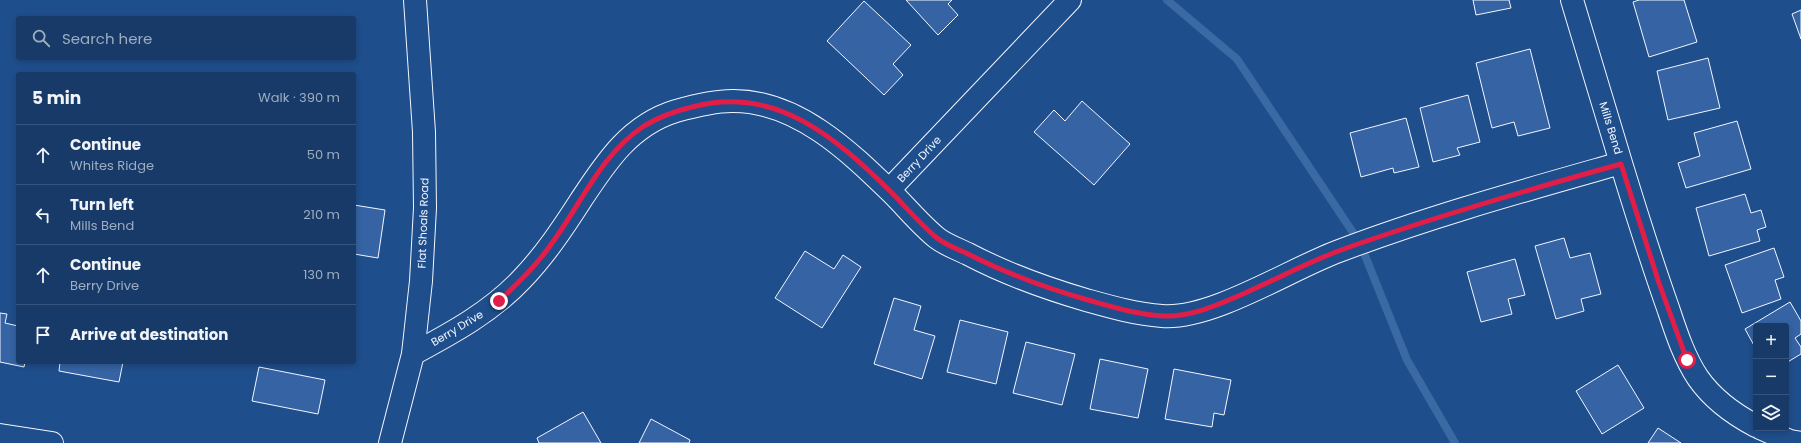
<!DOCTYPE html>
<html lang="en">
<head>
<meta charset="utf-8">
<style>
  :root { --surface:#173a69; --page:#244571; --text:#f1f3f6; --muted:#9eadc0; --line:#36547d }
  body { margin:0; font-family:Poppins,sans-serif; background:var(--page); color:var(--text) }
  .controls { position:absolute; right:12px; bottom:12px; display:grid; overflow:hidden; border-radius:4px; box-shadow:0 2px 6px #0003 }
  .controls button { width:36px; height:36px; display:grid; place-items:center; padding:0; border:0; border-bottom:1px solid var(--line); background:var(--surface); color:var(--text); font:20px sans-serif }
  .stop { position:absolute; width:12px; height:12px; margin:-9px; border:3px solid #e11d48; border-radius:50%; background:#fff }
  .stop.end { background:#e11d48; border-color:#fff; box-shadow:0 1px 4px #0008 }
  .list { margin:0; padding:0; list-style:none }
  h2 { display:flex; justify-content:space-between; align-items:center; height:52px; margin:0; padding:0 16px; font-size:17px }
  h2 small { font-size:13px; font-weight:400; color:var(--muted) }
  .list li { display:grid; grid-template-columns:26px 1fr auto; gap:12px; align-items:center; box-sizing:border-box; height:60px; padding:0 16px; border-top:1px solid var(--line) }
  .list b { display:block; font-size:15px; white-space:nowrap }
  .list p { margin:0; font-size:13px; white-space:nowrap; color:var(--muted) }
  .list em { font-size:13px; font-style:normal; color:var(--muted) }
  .icon { flex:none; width:22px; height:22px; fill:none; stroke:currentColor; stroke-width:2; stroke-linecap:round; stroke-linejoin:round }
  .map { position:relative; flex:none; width:1801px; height:443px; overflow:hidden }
  .search { position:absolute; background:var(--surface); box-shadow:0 2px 6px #0003; left:16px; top:16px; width:340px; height:44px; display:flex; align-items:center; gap:10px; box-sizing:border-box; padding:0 14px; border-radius:4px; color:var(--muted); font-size:15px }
  .panel { position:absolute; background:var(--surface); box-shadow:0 2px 6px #0003; left:16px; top:72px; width:340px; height:292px; border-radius:4px }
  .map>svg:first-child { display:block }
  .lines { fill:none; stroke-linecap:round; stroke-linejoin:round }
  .stream { stroke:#3b69a3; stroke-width:8 }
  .building { fill:#3563a3; stroke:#f2f6ff }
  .street-casing { stroke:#f2f6ff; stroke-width:24 }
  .secondary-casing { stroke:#f2f6ff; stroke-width:24 }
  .street { stroke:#1f4e8c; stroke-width:22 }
  .secondary { stroke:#1f4e8c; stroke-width:22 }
  .route { stroke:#e11d48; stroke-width:5 }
  .labels { text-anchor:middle; stroke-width:3; stroke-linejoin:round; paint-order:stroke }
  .street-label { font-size:11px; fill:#f2f6ff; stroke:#1f4e8c }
</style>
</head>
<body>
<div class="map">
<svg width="1801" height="443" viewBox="0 0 1801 443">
  <rect width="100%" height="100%" fill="#1f4e8c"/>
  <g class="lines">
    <path class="stream" d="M 1167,0 L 1237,59 L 1360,243 L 1407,360 L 1455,443"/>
  </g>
  <path class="building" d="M 906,0 L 952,0 L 948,4 L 958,15 L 938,35 Z
    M 1473,0 L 1509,0 L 1511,8 L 1476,15 Z
    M 1639,0 L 1684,0 L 1697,42 L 1649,57 L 1633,2 Z
    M 864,1 L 911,45 L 893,64 L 903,75 L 884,95 L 827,41 Z
    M 1801,10 L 1801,39 L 1792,14 Z
    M 1530,49 L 1550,128 L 1518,136 L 1514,122 L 1492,128 L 1476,63 Z
    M 1708,58 L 1720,108 L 1668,120 L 1657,71 Z
    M 1468,95 L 1480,142 L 1457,148 L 1460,155 L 1433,162 L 1420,108 Z
    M 1082,101 L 1130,144 L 1094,185 L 1034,132 L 1054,110 L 1065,121 Z
    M 1406,118 L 1419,167 L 1394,173 L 1393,168 L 1361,177 L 1350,133 Z
    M 1737,121 L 1751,169 L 1686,188 L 1678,163 L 1700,156 L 1694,133 Z
    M 1745,194 L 1751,213 L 1761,210 L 1766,227 L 1757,230 L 1760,241 L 1709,256 L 1696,208 Z
    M 354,205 L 385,210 L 378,258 L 354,254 Z
    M 1564,238 L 1570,258 L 1590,253 L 1601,294 L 1581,299 L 1584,311 L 1556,319 L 1535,246 Z
    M 1774,248 L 1784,277 L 1775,280 L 1781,299 L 1742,313 L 1725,265 Z
    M 805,251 L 834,269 L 843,255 L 861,267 L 822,328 L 775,298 Z
    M 1515,259 L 1525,295 L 1508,299 L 1512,314 L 1481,322 L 1467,272 Z
    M 894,298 L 921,306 L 914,330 L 935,336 L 922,379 L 874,364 Z
    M 1790,302 L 1801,321 L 1801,334 L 1795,338 L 1801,347 L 1801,354 L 1786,363 L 1786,326 L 1756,326 L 1756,349 L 1745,329 Z
    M 0,313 L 7,314 L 5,323 L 18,326 L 18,362 L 25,362 L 24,367 L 0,362 Z
    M 960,320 L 1008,332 L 996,384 L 947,372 Z
    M 1026,342 L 1075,354 L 1062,405 L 1013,393 Z
    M 1100,359 L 1148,369 L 1138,418 L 1090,409 Z
    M 60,362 L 123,362 L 119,382 L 59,371 Z
    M 1618,365 L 1644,408 L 1602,434 L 1576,391 Z
    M 259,367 L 325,380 L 318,414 L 252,401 Z
    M 1174,369 L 1231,380 L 1224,415 L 1214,413 L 1212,427 L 1165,419 Z
    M 583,412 L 601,443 L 539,443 L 537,438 Z
    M 651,419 L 690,440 L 689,443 L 639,443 Z
    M 1658,428 L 1681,443 L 1648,443 Z"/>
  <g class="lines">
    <defs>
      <path id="street" d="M 1621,163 C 1636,212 1651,260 1668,308 C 1676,332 1684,357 1698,378 C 1712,398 1735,415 1756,426
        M 889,190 L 1070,0
        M 413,354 C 452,333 491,312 522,279 C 545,255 563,228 581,200 C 606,162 630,125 676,111 C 694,106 713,101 732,101 C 796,100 849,151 892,193 C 907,208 921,225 937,238 C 946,245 958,249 968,254 C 1006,274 1045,288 1086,300 C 1111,307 1135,314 1162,316 C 1212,320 1290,269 1339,251 C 1431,216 1526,190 1621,163 L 1572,0
        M 1760,428 L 1790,441 L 1801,443
        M 0,435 L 52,443"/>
      <path id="secondary" d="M 390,443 L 413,354 L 421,281 L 425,208 L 424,132 L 415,0"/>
    </defs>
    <use href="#street" class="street-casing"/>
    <use href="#secondary" class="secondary-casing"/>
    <use href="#street" class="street"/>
    <use href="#secondary" class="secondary"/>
  </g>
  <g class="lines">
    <path class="route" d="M 499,301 C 518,283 537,265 552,243 C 581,204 601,154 644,126 C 659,117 675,111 692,107 C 775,84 836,138 891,192 C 906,207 921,225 937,238 C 946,245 957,249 966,253 C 1005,273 1046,288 1088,300 C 1113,307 1138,315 1164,316 C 1192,317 1220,304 1245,293 C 1277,279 1308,262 1341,250 C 1433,217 1527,190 1621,164 L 1659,283 L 1687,360"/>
  </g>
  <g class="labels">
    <g class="street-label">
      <text transform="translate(1611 128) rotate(73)" y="4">Mills Bend</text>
      <text transform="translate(919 159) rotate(-47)" y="4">Berry Drive</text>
      <text transform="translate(423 223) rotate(-88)" y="4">Flat Shoals Road</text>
      <text transform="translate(457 328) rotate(-31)" y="4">Berry Drive</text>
    </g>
  </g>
</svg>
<div class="controls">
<button>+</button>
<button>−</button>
<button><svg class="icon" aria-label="layers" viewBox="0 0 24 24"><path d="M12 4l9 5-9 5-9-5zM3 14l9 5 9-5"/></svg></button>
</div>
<div class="stop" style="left:1687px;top:360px"></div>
<div class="stop end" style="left:499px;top:301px"></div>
<div class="search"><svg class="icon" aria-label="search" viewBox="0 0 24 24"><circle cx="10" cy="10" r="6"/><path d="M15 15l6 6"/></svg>Search here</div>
<section class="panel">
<h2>5 min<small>Walk · 390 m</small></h2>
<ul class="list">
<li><svg class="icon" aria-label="ahead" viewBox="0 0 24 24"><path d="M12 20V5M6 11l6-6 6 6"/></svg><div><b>Continue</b><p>Whites Ridge</p></div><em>50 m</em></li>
<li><svg class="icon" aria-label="left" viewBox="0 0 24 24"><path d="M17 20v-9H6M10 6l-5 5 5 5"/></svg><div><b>Turn left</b><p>Mills Bend</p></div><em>210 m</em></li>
<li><svg class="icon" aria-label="ahead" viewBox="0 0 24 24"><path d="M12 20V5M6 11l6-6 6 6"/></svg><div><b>Continue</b><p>Berry Drive</p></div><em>130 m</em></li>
<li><svg class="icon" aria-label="arrive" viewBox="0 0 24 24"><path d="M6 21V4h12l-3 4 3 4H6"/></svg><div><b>Arrive at destination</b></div></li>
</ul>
</section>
</div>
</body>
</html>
